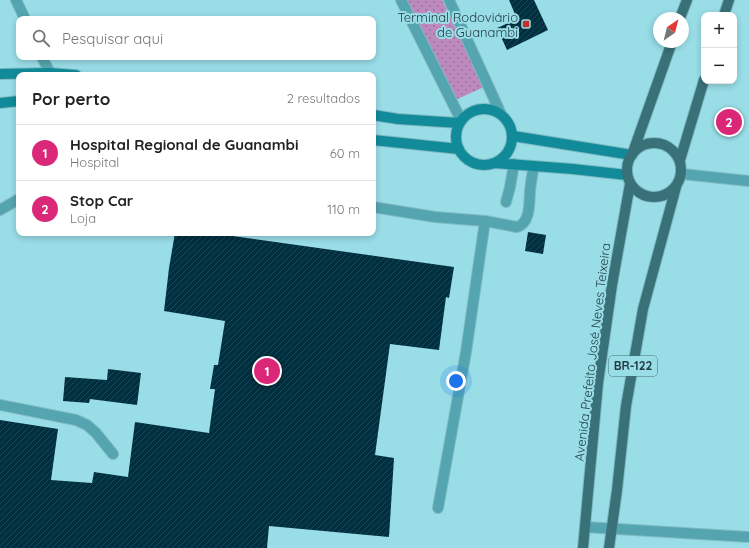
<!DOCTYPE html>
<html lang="pt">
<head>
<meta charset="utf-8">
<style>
  :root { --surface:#fff; --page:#f2f2f2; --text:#222; --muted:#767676; --line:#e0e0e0; --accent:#db2777 }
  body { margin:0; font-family:Quicksand,sans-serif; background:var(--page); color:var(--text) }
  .controls { position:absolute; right:12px; top:12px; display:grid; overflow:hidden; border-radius:8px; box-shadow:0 2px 6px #0003 }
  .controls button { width:36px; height:36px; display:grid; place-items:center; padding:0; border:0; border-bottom:1px solid var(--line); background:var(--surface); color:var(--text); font:20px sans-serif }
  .compass { position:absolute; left:653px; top:12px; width:36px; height:36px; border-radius:50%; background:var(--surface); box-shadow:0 2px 6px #0003; rotate:35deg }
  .you { position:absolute; left:456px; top:381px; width:14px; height:14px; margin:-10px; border:3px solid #fff; border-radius:50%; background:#1a73e8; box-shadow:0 0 0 6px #1a73e833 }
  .badge { display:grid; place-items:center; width:26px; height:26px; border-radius:50%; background:var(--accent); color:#fff; font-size:13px; font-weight:700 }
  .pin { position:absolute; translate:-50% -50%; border:2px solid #fff; box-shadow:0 1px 4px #0006 }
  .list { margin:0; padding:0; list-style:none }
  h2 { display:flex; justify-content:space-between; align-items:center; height:52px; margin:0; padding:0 16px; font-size:17px }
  h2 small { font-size:13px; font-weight:400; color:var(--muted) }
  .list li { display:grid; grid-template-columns:26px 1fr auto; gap:12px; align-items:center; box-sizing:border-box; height:56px; padding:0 16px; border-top:1px solid var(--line) }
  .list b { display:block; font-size:15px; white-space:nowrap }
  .list p { margin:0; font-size:13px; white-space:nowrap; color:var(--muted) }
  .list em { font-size:13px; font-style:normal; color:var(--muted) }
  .icon { flex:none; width:22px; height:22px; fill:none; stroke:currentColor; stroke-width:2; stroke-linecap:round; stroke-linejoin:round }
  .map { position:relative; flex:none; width:749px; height:548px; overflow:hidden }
  .search { position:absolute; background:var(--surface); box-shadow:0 2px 6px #0003; left:16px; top:16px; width:360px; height:44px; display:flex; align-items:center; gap:10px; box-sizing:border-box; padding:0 14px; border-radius:8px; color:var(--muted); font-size:15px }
  .panel { position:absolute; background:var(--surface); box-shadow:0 2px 6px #0003; left:16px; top:72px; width:360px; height:164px; border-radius:8px }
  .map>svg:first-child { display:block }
  .park { fill:url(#park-dots) }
  .building { fill:url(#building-hatch) }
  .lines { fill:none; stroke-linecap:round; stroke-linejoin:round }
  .service-casing { stroke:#7fbac3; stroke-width:12 }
  .minor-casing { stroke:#7fbac3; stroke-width:12 }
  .tertiary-casing { stroke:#7fbac3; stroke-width:12 }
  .secondary-casing { stroke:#7fbac3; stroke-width:12 }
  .primary-casing { stroke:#7fbac3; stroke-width:12 }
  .service { stroke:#54a5b0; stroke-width:10 }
  .minor { stroke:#54a5b0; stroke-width:10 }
  .tertiary { stroke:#54a5b0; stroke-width:10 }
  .secondary { stroke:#118b99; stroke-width:10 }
  .primary { stroke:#397179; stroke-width:10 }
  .poi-dot { fill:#bf312b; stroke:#99dde7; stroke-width:1.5 }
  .labels { text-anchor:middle; stroke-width:4; stroke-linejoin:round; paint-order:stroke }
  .shield { fill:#99dde7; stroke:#466e74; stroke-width:1 }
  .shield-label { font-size:12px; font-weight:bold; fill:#223e42 }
  .poi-label { font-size:13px; fill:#223e42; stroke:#99dde7; text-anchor:end }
  .street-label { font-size:13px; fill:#223e42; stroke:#99dde7 }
</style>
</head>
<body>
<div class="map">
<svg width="749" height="548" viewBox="0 0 749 548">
  <defs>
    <pattern id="park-dots" width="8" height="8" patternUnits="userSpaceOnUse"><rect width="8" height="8" fill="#be89bd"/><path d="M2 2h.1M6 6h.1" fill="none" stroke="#9a719b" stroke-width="1.8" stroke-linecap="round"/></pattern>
    <pattern id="building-hatch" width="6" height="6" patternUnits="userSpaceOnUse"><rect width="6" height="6" fill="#002f3f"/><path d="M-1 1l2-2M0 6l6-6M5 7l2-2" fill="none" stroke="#1c4653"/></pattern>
  </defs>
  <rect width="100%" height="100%" fill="#99dde7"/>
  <path class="park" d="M 406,0 L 442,0 L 484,87 L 453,101 Z"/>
  <path class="building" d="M 509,0 L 534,0 L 548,30 L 507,50 L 497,28 L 517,19 Z
    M 528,232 L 546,235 L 543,254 L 525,251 Z
    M 175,233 L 211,233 L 454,267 L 449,298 L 446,297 L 439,350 L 390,344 L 375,455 L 394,458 L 389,537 L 269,526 L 267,548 L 0,548 L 0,420 L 58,429 L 51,480 L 92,483 L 94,472 L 128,477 L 135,422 L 209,433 L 215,389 L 210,389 L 214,365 L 218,365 L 225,321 L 164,311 L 169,268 Z
    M 108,369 L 141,373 L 137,405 L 90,399 L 89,403 L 63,401 L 65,377 L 107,380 Z"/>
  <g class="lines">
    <defs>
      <path id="service" d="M 506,202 L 510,187 L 514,164
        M 373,207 L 435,217 L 485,221 L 517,227 C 531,223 529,202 530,191 C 531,183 532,174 534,166
        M 0,210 L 19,199
        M 0,405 L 76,420 L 87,425 L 96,433 L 113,454
        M 438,508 L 466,352 L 485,221"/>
      <path id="minor" d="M 16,0 L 25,19
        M 401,0 L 461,120
        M 449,0 L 501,114
        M 42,57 L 50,73
        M 585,527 L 749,537"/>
      <path id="tertiary" d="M 682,174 L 749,181"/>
      <path id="secondary" d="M 0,74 L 50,73 L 76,75
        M 0,103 L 19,101
        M456 137a28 28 0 1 1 56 0a28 28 0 1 1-56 0Z
        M 373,115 L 398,119 L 459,123
        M 513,136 L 632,155
        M 373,140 L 459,149
        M 495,163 L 573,169 L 627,175"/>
      <path id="primary" d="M 724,15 L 729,0
        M 680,18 L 687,0
        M627 170a27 27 0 1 1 54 0a27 27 0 1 1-54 0Z
        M 633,152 L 672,42
        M 680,160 L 704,80
        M 583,548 L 598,383 L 612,285 L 630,184
        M 609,548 L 617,490 L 626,406 L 643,309 L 676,187"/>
    </defs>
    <use href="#service" class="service-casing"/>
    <use href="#minor" class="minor-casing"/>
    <use href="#tertiary" class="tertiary-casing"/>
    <use href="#secondary" class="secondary-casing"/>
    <use href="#primary" class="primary-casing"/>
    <use href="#service" class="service"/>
    <use href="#minor" class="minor"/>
    <use href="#tertiary" class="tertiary"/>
    <use href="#secondary" class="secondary"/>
    <use href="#primary" class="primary"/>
  </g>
  <rect class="poi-dot" x="522" y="20" width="8" height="8" rx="2"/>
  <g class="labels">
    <rect class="shield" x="609" y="356" width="48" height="20" rx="3"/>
    <g class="shield-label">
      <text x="633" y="370">BR-122</text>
    </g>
    <g class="poi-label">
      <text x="518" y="22">Terminal Rodoviário<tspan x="518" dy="15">de Guanambi</tspan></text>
    </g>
    <g class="street-label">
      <text transform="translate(592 352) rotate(-83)" y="5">Avenida Prefeito José Neves Teixeira</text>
    </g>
  </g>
</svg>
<div class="controls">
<button>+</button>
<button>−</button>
</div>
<svg class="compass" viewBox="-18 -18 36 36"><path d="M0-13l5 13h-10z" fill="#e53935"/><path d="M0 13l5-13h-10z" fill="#767676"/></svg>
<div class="you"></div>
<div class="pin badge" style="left:267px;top:371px">1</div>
<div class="pin badge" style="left:729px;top:122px">2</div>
<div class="search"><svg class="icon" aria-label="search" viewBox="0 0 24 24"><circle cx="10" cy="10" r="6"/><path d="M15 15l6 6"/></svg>Pesquisar aqui</div>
<section class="panel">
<h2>Por perto<small>2 resultados</small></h2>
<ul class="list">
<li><span class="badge">1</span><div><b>Hospital Regional de Guanambi</b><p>Hospital</p></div><em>60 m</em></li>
<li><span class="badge">2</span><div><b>Stop Car</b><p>Loja</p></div><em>110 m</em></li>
</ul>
</section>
</div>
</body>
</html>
